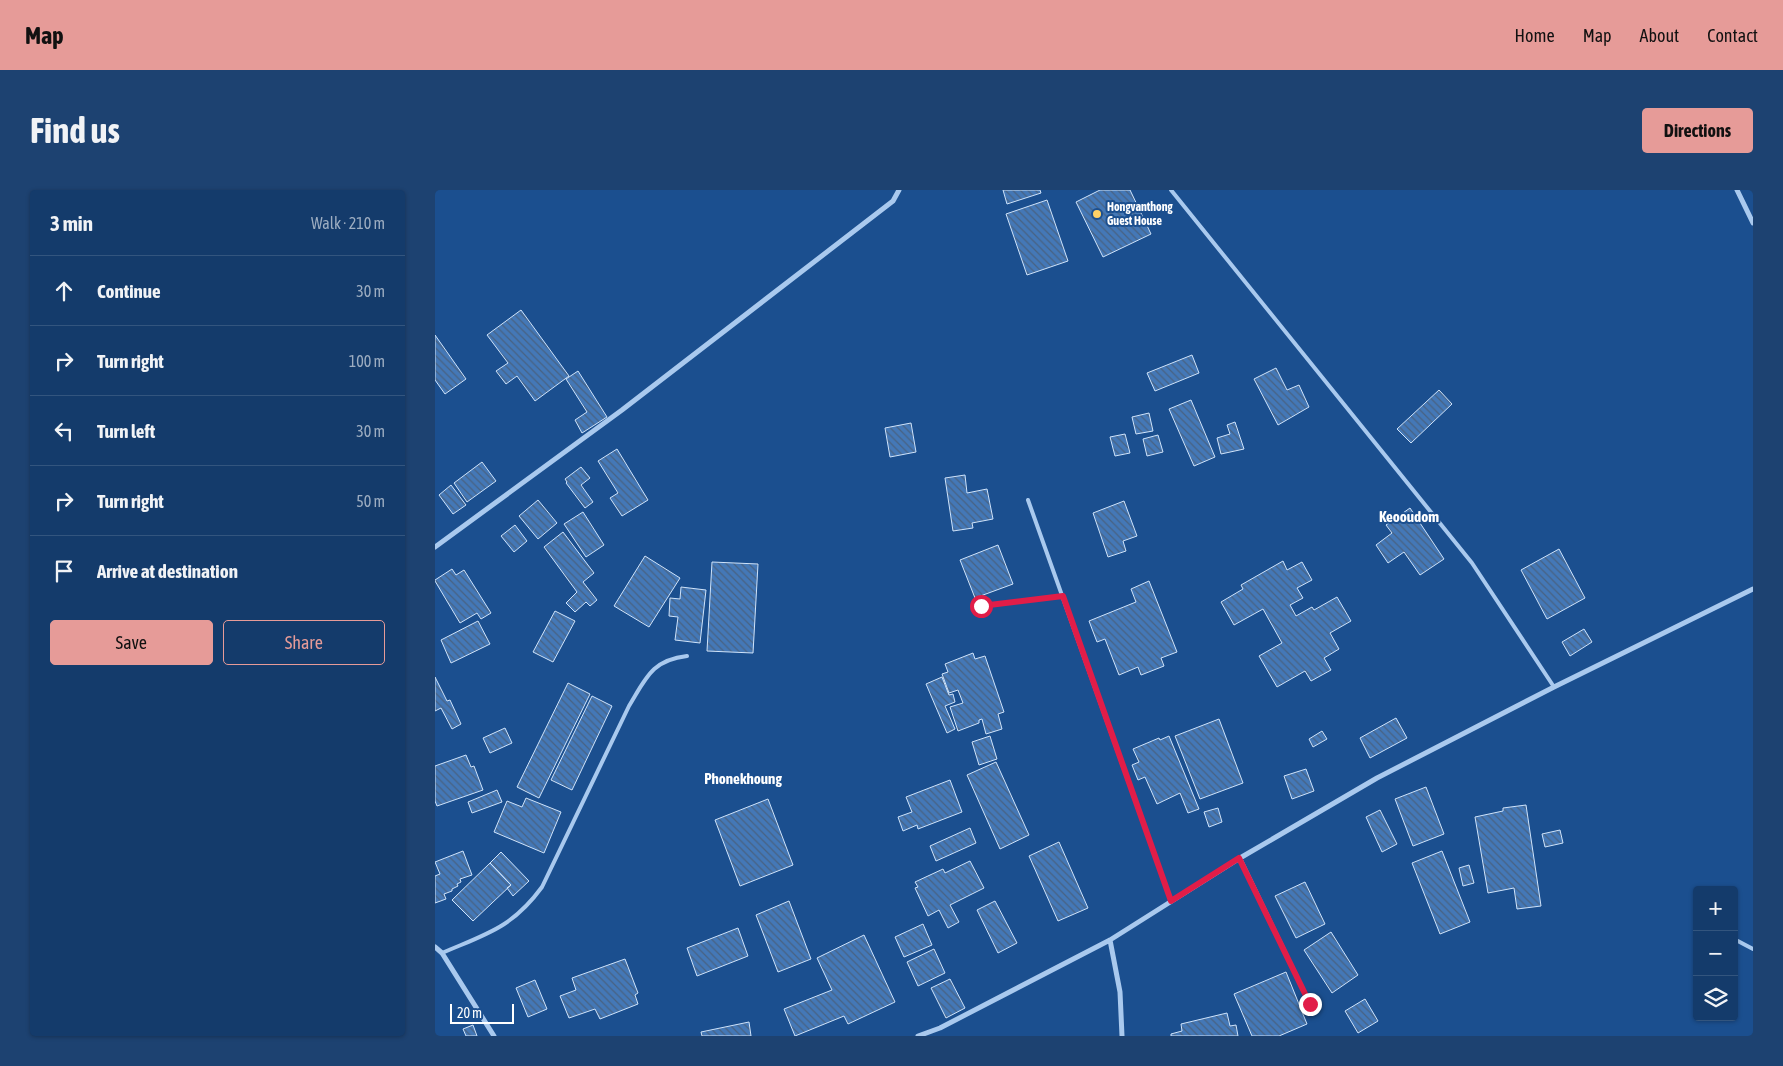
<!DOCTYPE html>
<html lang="en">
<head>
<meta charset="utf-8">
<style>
  :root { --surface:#143b6b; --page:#1d4271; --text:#f1f3f6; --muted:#9dadc1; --line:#33557e; --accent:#e69b98 }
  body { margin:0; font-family:"Asap Condensed",sans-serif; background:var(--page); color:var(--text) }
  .controls { position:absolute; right:15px; bottom:15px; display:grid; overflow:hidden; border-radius:5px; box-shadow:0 1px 4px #0004 }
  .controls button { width:45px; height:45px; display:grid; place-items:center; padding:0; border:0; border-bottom:1px solid var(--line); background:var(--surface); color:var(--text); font:25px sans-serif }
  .scale { position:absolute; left:15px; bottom:12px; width:64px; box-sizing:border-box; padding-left:5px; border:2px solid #fff; border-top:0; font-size:14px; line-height:18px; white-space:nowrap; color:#fff; -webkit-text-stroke:4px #1b4f8f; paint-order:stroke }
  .stop { position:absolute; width:15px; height:15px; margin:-11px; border:4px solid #e11d48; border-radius:50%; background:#fff }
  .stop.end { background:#e11d48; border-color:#fff; box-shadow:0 1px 5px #0008 }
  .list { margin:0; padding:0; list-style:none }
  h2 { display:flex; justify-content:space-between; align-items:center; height:65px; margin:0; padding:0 20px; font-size:21px }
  h2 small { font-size:16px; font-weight:400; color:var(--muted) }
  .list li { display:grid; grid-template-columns:32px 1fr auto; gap:15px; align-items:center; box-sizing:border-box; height:70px; padding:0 20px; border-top:1px solid var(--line) }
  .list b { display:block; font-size:19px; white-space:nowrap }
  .list em { font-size:16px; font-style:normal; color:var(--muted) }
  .actions { display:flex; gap:10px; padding:15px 20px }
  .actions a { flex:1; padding:11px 0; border:1px solid var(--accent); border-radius:5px; text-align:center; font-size:18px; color:var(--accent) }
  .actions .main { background:var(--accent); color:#111 }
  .icon { flex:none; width:28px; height:28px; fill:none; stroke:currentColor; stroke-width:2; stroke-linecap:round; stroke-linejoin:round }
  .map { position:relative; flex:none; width:1318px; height:846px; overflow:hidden; border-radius:5px }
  header { display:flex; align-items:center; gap:30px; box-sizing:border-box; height:70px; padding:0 25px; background:var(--accent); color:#111 }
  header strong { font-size:24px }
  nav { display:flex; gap:28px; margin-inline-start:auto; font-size:18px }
  .intro { display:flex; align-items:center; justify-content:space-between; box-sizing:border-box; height:120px; padding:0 30px }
  h1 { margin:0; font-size:35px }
  .button { padding:12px 22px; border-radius:5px; background:var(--accent); color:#111; font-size:18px; font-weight:700 }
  main { display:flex; gap:30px; padding:0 30px }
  aside { flex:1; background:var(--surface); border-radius:5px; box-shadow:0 1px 4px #0004 }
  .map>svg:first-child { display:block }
  .building { fill:url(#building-back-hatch); stroke:#cfe3fa }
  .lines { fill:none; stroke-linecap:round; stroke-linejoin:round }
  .lane { stroke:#a9c9ee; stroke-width:4 }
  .street { stroke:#a9c9ee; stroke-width:5 }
  .route { stroke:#e11d48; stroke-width:6 }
  .poi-dot { fill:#ffd166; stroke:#1b4f8f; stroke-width:2 }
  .labels { text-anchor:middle; stroke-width:4; stroke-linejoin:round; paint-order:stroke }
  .poi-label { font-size:12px; font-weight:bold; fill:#fff; stroke:#1b4f8f; text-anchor:start }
  .quarter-label { font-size:15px; font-weight:bold; fill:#fff; stroke:#1b4f8f }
</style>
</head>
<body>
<header>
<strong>Map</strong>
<nav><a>Home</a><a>Map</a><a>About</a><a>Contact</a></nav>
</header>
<div class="intro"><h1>Find us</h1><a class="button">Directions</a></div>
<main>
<aside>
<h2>3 min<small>Walk · 210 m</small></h2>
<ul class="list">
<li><svg class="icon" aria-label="ahead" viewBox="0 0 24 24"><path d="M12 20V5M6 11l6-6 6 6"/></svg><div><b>Continue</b></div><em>30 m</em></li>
<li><svg class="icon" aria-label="right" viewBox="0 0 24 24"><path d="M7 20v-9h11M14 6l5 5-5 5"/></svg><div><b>Turn right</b></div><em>100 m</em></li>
<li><svg class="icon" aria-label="left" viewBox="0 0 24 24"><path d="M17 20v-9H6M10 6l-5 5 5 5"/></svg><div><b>Turn left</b></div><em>30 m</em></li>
<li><svg class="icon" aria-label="right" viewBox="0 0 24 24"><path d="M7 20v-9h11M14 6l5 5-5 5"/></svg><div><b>Turn right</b></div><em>50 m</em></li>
<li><svg class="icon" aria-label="arrive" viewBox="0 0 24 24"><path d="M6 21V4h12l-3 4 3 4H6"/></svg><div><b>Arrive at destination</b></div></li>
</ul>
<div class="actions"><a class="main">Save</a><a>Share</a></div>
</aside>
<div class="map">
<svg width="1318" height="846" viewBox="0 0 1318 846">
  <defs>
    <pattern id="building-back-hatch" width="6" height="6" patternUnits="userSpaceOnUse" patternTransform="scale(1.25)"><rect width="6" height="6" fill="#4478b7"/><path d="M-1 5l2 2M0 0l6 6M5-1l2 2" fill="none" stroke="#486282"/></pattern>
  </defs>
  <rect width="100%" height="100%" fill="#1b4f8f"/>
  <path class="building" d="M 568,0 L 605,0 L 606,3 L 572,14 Z
    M 665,0 L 695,0 L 716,44 L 668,67 L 641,12 Z
    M 612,10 L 633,71 L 592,85 L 571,24 Z
    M 86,120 L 134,186 L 100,211 L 82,186 L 71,194 L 61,181 L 73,173 L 52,145 Z
    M 0,145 L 31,189 L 10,204 L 0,190 Z
    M 757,165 L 764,183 L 720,201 L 712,183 Z
    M 841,178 L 852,200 L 864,195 L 874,217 L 843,235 L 819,189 Z
    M 143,181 L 172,227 L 147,243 L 140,230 L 152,222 L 131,189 Z
    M 1004,200 L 1017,214 L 976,253 L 962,239 Z
    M 756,210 L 780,267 L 759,276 L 734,219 Z
    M 714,223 L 718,241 L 701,244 L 697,227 Z
    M 800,232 L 809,259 L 786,264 L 782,248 L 795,244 L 792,235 Z
    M 476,233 L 481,262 L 455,267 L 450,238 Z
    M 690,244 L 695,263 L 680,266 L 675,247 Z
    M 723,245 L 728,262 L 712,266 L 708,249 Z
    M 182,259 L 213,310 L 187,326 L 175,308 L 183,303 L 163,271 Z
    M 47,272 L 61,291 L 32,312 L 19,293 Z
    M 146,277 L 155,288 L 146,295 L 158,312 L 150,318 L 131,293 L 132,292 L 130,289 Z
    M 530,285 L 532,303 L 552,299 L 558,329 L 537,333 L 538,338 L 518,341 L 510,288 Z
    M 16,295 L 31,315 L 18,324 L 4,305 Z
    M 103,310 L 122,333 L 103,349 L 84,326 Z
    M 689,311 L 702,346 L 688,351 L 691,361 L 673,367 L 658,323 Z
    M 975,318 L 1009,369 L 985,385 L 969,362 L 953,373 L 941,355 L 957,343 L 951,335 Z
    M 148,322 L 169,355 L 151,367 L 129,334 Z
    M 80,335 L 92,351 L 79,362 L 66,346 Z
    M 128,342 L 159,383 L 148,392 L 162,410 L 155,416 L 151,412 L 140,422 L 131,413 L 142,402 L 109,357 Z
    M 563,355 L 578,394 L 540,408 L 525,370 Z
    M 1124,359 L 1150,408 L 1112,429 L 1086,380 Z
    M 210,366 L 245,388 L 214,437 L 179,416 Z
    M 848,371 L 852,380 L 867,372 L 877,390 L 862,398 L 868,408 L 855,415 L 861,426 L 877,417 L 879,420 L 902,407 L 916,431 L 895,443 L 904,459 L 889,468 L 896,480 L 876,491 L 870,481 L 842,497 L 824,466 L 847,453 L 828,419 L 799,435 L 786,412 L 808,399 L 806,395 Z
    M 277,372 L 323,374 L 318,463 L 272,461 Z
    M 17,379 L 21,385 L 29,380 L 56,423 L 46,429 L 42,423 L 25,433 L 0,391 L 0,390 Z
    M 714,391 L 742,462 L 726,468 L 729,476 L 706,485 L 703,477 L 684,485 L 670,449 L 662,452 L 654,431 L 701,412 L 696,399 Z
    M 246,397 L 271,400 L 265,453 L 240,450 L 243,427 L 234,426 L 235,408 L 245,409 Z
    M 120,421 L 140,431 L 118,472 L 98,462 Z
    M 43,431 L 55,454 L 16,473 L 6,450 Z
    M 1149,439 L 1157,452 L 1135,466 L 1127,452 Z
    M 538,463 L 540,469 L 550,466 L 569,522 L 563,524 L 567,539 L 551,544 L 547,529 L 544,530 L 544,533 L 523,541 L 515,517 L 528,513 L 523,500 L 514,503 L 507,484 L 513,482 L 510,474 Z
    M 0,487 L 12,511 L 15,510 L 26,534 L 17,539 L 6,518 L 0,521 Z
    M 507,487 L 514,505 L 518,504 L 520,512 L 510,516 L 520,539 L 512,543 L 491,494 Z
    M 133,493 L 155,504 L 104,608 L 82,597 Z
    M 157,506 L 177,516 L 137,600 L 116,590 Z
    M 961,528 L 972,548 L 935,568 L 925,548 Z
    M 784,529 L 808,593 L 765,609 L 740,546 Z
    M 70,538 L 77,553 L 55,563 L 48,548 Z
    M 887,541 L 892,549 L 878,557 L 874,549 Z
    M 555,546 L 562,569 L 544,575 L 537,552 Z
    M 734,546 L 764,619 L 753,623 L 745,603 L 722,614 L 710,587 L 703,590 L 697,575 L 704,572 L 698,559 L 724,548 L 725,550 Z
    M 31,565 L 36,577 L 39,576 L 48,600 L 2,616 L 0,611 L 0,576 Z
    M 561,572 L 594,645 L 565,659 L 532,585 Z
    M 871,579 L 879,601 L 857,609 L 849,586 Z
    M 515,590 L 527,622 L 483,639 L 482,635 L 468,641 L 463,627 L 477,622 L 471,607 Z
    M 991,597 L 1009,644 L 978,656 L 960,609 Z
    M 62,600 L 67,612 L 37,623 L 33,612 Z
    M 91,608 L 126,622 L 109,663 L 59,642 L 72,611 L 87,617 Z
    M 333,609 L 358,675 L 305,696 L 280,630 Z
    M 1091,615 L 1106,716 L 1082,719 L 1079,698 L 1053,703 L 1040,627 L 1068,621 L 1068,618 Z
    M 783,618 L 787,632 L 774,637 L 769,622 Z
    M 945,620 L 962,654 L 947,662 L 931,627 Z
    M 535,638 L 541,653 L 501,671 L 495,656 Z
    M 1125,640 L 1128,653 L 1110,657 L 1107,644 Z
    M 624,652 L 653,718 L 623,731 L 594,666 Z
    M 28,661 L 37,685 L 25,689 L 26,692 L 22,694 L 23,696 L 17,699 L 17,701 L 9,704 L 11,709 L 0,713 L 0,686 L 5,684 L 0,672 Z
    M 1007,661 L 1035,732 L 1005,744 L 977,673 Z
    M 66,662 L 94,691 L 78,706 L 72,698 L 76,695 L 55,673 Z
    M 535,671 L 549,698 L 515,715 L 524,732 L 513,738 L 504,720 L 493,726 L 480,698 L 483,697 L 480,692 L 508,679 L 510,683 Z
    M 55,673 L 76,695 L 38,731 L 17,710 Z
    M 1034,675 L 1039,693 L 1028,696 L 1024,678 Z
    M 870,692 L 890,734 L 861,748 L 840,706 Z
    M 354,711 L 376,769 L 343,782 L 321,725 Z
    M 560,711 L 582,753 L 563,763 L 542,720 Z
    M 488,734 L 497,755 L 469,767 L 460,747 Z
    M 303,738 L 313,766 L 262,786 L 252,758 Z
    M 896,742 L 923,785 L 897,803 L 869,760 Z
    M 429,745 L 460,812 L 413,834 L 409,826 L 360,846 L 349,819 L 397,800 L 382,768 Z
    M 499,759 L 510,783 L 483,796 L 472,772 Z
    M 190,769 L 203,803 L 200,805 L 203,814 L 165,829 L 160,819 L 134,828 L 125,806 L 141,800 L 137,788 Z
    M 851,782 L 872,834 L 844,846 L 817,846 L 799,804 Z
    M 515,789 L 530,818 L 511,828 L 496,798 Z
    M 100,790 L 112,819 L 93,827 L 81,798 Z
    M 930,809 L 943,831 L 923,843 L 910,821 Z
    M 792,823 L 795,836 L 801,835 L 803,846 L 736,846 L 736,844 L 747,841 L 746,834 Z
    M 314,832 L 316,846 L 267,846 L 266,842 Z
    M 38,835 L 42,846 L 31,846 L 28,839 Z"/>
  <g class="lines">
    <path class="lane" d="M 736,0 L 1037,373 L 1119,497
      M 593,310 L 736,711
      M 546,416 L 628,406
      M 805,668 L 875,814
      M 1299,749 L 1318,759
      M 7,763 C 51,744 77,738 107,697 L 194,516 C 211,488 217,470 252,466"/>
    <path class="street" d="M 1302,0 L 1318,33
      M 0,357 L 187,220 L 458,11 L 464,0
      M 675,750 L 685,802 L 687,846
      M 0,757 L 7,763 L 59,846
      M 483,846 L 505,838 L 675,750 L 805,668 L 942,588 L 1119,497 L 1318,399"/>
  </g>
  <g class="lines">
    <path class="route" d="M 546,416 L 628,406 L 736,711 L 804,668 L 875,814"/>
  </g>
  <circle class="poi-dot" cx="662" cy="24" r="5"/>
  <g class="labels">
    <g class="poi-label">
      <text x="672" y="21">Hongvanthong<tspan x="672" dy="14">Guest House</tspan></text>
    </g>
    <g class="quarter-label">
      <text x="974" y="332">Keooudom</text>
      <text x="308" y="594">Phonekhoung</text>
    </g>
  </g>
</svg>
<div class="controls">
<button>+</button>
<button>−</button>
<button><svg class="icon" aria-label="layers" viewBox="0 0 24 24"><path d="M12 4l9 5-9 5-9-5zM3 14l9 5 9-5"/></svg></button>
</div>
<div class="scale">20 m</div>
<div class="stop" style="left:546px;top:416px"></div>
<div class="stop end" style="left:875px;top:814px"></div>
</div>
</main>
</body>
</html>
